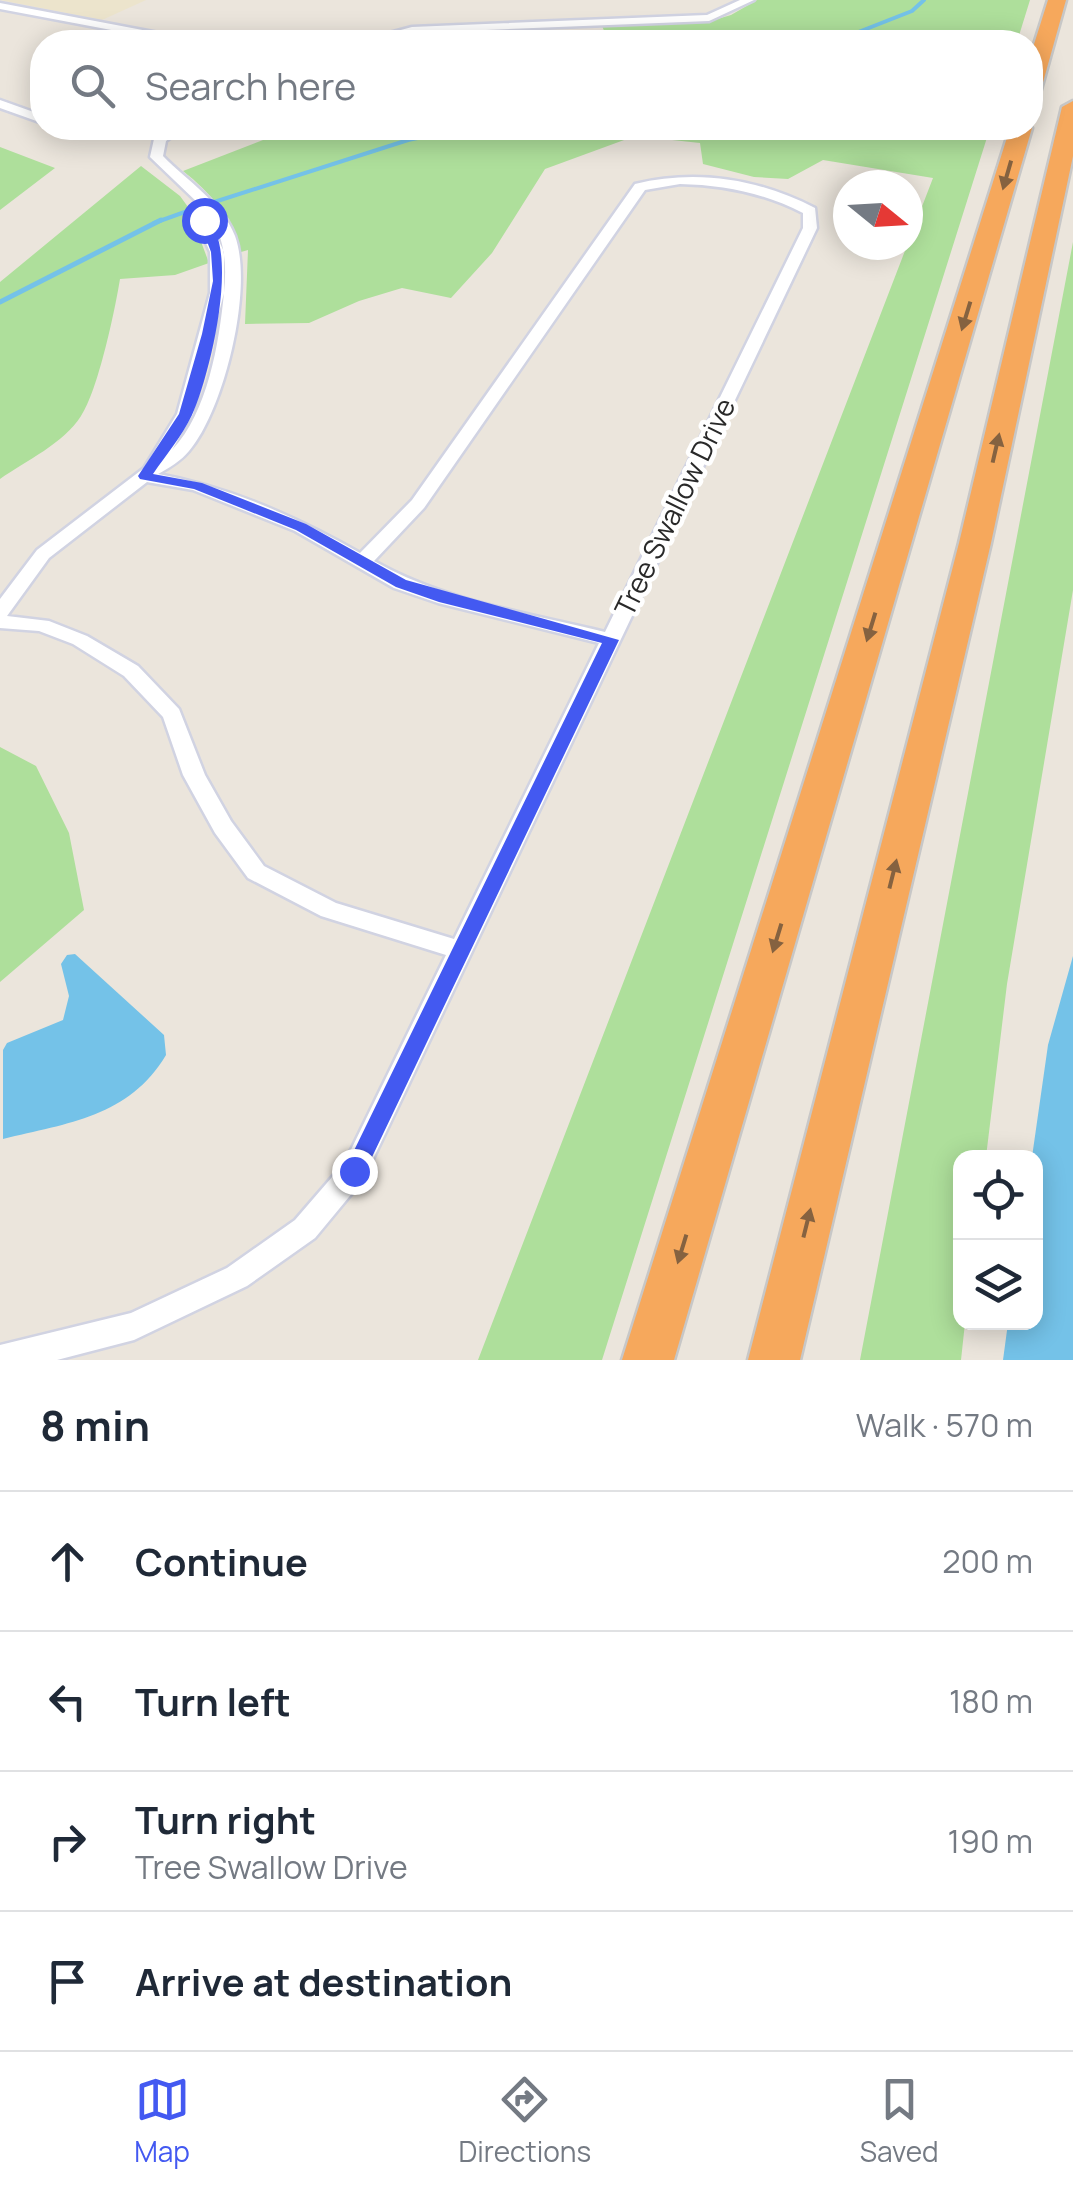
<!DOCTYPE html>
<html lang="en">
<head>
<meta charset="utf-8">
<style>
  :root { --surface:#fff; --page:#f6f6f7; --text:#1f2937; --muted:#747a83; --line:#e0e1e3; --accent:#4359f1 }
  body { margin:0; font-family:Manrope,sans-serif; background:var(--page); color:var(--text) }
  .controls { position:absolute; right:30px; bottom:30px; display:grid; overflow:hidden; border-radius:20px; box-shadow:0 5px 25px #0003 }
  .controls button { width:90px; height:90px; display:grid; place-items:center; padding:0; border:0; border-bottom:2px solid var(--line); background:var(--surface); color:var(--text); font:50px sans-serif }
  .compass { position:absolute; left:833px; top:170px; width:90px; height:90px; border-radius:50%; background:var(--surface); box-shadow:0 5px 25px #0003; rotate:108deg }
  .stop { position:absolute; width:30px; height:30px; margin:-22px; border:8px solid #4359f1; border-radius:50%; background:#fff }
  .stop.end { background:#4359f1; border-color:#fff; box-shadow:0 2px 10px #0008 }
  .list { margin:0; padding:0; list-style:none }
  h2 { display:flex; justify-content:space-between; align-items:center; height:130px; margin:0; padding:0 40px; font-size:42px }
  h2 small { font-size:32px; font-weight:400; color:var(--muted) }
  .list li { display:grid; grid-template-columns:65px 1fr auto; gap:30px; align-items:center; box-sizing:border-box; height:140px; padding:0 40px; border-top:2px solid var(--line) }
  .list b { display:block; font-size:38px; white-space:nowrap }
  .list p { margin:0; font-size:32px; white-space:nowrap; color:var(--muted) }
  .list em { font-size:32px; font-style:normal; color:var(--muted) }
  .icon { flex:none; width:55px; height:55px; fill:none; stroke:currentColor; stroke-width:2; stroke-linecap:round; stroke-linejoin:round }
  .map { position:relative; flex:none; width:1073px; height:1360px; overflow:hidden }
  .search { position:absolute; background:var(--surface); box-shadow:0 5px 25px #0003; left:30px; right:30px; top:30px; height:110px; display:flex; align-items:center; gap:25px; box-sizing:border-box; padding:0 35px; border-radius:40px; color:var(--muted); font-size:38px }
  .sheet { height:690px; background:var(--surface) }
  nav { display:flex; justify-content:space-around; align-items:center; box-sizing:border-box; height:140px; border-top:2px solid var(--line); background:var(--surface); font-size:28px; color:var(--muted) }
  nav a { display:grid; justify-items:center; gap:5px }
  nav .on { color:var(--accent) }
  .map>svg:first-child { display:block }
  .education { fill:#ece4cc }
  .green { fill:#aedf9b }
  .water { fill:#74c2e8 }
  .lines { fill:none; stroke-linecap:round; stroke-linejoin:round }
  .stream-far1 { stroke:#74c2e8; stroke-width:4 }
  .stream { stroke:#74c2e8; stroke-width:5 }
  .minor-casing { stroke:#d1d3e2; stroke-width:5 }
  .motorway-casing { stroke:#c7c7c7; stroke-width:5 }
  .minor { fill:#fff; fill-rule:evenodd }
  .motorway { fill:#f6a85c; fill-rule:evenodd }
  .oneway { fill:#856240 }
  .route { fill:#4359f1 }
  .labels { text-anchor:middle; stroke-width:9; stroke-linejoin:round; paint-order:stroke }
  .street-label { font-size:28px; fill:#292929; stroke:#fff }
</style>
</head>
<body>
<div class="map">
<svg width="1073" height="1360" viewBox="0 0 1073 1360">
  <rect width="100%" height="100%" fill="#ebe5dc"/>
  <path class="education" d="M 0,0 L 146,0 L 102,20 Z"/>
  <path class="green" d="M 757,0 L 1030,0 L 1017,42 L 609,42 L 602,26 L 714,20 L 731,15 Z
    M 281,128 L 990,128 L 602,1360 L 478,1360 L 933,178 L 823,160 L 788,179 L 754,177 L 703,164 L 700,143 L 635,136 L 545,169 L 492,253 L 451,298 L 402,288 L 359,301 L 309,323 L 245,324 L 248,250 L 241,252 C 231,217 211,193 183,171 L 286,131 Z
    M 0,147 L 55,168 L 0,210 Z
    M 141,166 L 180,196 L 188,207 L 209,263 L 175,275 L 120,279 C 115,310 98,391 81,416 C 64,443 26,461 0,479 L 0,282 Z
    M 1073,242 L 1073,590 L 1007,984 L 986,1157 L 960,1158 L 960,1322 L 965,1323 L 961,1360 L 860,1360 Z
    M 0,747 L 36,766 L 69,833 L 84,910 L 0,982 Z"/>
  <path class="water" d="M 75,954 L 164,1035 L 166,1055 C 129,1117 68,1123 3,1139 L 3,1050 L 7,1043 L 63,1020 L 69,996 L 61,964 L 67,955 Z
    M 1073,956 L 1073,1360 L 1003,1360 L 1008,1323 L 1036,1322 L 1036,1158 L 1032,1157 L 1048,1045 Z"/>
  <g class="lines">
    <path class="stream-far1" d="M 833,42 L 912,11 L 924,0
      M 208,204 L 408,140 L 465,128
      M 154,223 L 196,208"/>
    <path class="stream" d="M 0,302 L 161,220"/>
    <defs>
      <path id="minor" d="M 740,0 L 754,0 L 709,21 L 412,33 L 374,42 L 356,42 L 412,27 L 707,15 Z
        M 0,3 L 190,39 L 196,42 L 175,42 L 0,9 Z
        M 0,100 L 42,115 L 42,123 L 0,108 Z
        M 60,128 L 77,128 L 81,131 L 75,135 Z
        M 169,128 L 183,128 L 166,141 L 163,156 C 187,181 222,202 235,236 C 254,288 224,410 189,451 C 181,461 169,468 158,474 C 230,487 297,517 360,553 L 412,500 L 635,184 C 697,169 759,179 815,208 L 817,228 L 363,1180 L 315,1238 L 247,1286 L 134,1340 L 57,1360 L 0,1360 L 0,1345 L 131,1313 L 227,1268 L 295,1220 L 345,1162 L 446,955 L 321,916 L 248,878 L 215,833 L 183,775 L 163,717 L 124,676 L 73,644 L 39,631 L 0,628 L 0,599 L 37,550 L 144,468 L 177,414 L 210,293 L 210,252 L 190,207 L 199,204 L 150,157 L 154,139 ZM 680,184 C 724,185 764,193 803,213 L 803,228 L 605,632 C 527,613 444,601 374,561 L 424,508 L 645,190 ZM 205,210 C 225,235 227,262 224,293 L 224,252 ZM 224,293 C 219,343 208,412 172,450 L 193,414 ZM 147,482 L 193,490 L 295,531 L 394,588 L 438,603 L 599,643 L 454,939 L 336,903 L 264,866 L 231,821 L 205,775 L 179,709 L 138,666 L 87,636 L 49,621 L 7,616 L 49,558 Z"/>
      <path id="motorway" d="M 1048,0 L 1066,0 L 1040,93 L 1030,99 L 1030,57 Z
        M 1073,101 L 1073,156 L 991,543 L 800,1360 L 748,1360 L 959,543 L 1062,107 Z
        M 1030,126 L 1032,128 L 674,1360 L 622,1360 L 1010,128 Z"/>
    </defs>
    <use href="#minor" class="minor-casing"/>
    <use href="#motorway" class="motorway-casing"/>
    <use href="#minor" class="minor"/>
    <use href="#motorway" class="motorway"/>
  </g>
  <defs><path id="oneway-solid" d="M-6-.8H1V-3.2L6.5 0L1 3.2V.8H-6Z" transform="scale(2.5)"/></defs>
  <g class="oneway">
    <use href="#oneway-solid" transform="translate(1007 175) rotate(106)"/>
    <use href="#oneway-solid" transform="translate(966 316) rotate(107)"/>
    <use href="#oneway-solid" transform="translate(996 448) rotate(-77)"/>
    <use href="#oneway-solid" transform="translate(871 627) rotate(107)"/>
    <use href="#oneway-solid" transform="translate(893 874) rotate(-76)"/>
    <use href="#oneway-solid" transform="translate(777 938) rotate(107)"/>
    <use href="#oneway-solid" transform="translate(807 1223) rotate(-76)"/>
    <use href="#oneway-solid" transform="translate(682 1249) rotate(107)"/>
  </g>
  <path class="route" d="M 204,216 C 243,244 209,378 192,415 C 182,436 166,455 153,474 L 202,483 L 306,524 L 406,580 L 619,640 L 362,1178 L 354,1181 L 347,1178 L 344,1171 L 602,643 L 439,602 L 396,587 L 296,530 L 194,489 L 140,479 L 138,476 L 179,414 L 202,334 L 213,281 L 211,252 L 199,220 Z"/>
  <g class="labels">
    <g class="street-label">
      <text transform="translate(675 507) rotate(-64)" y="10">Tree Swallow Drive</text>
    </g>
  </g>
</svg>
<div class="controls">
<button><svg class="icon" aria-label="locate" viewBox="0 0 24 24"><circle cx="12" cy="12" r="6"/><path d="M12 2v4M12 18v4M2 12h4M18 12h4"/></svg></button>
<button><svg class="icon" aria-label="layers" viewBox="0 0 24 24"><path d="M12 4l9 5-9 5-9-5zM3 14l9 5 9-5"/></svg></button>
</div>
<svg class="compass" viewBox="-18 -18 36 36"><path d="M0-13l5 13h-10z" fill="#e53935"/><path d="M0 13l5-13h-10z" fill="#747a83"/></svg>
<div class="stop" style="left:204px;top:220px"></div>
<div class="stop end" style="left:354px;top:1171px"></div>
<div class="search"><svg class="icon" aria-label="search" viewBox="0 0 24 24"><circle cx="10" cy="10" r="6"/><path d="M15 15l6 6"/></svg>Search here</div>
</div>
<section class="sheet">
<h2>8 min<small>Walk · 570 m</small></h2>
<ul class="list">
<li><svg class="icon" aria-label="ahead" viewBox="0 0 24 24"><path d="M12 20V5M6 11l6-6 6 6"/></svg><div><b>Continue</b></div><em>200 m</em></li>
<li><svg class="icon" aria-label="left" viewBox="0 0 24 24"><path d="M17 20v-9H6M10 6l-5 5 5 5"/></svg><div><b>Turn left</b></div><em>180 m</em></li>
<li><svg class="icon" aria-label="right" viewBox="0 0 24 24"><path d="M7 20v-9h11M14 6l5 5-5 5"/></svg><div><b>Turn right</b><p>Tree Swallow Drive</p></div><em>190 m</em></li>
<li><svg class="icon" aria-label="arrive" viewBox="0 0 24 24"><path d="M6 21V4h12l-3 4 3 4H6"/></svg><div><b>Arrive at destination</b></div></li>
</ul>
</section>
<nav>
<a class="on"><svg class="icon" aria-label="map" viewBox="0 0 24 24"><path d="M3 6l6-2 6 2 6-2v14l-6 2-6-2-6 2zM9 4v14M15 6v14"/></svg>Map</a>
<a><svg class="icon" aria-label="directions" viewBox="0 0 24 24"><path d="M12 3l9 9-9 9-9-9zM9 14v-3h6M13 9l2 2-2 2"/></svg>Directions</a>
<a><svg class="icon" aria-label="saved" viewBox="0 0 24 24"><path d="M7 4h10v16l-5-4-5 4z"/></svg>Saved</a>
</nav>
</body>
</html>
